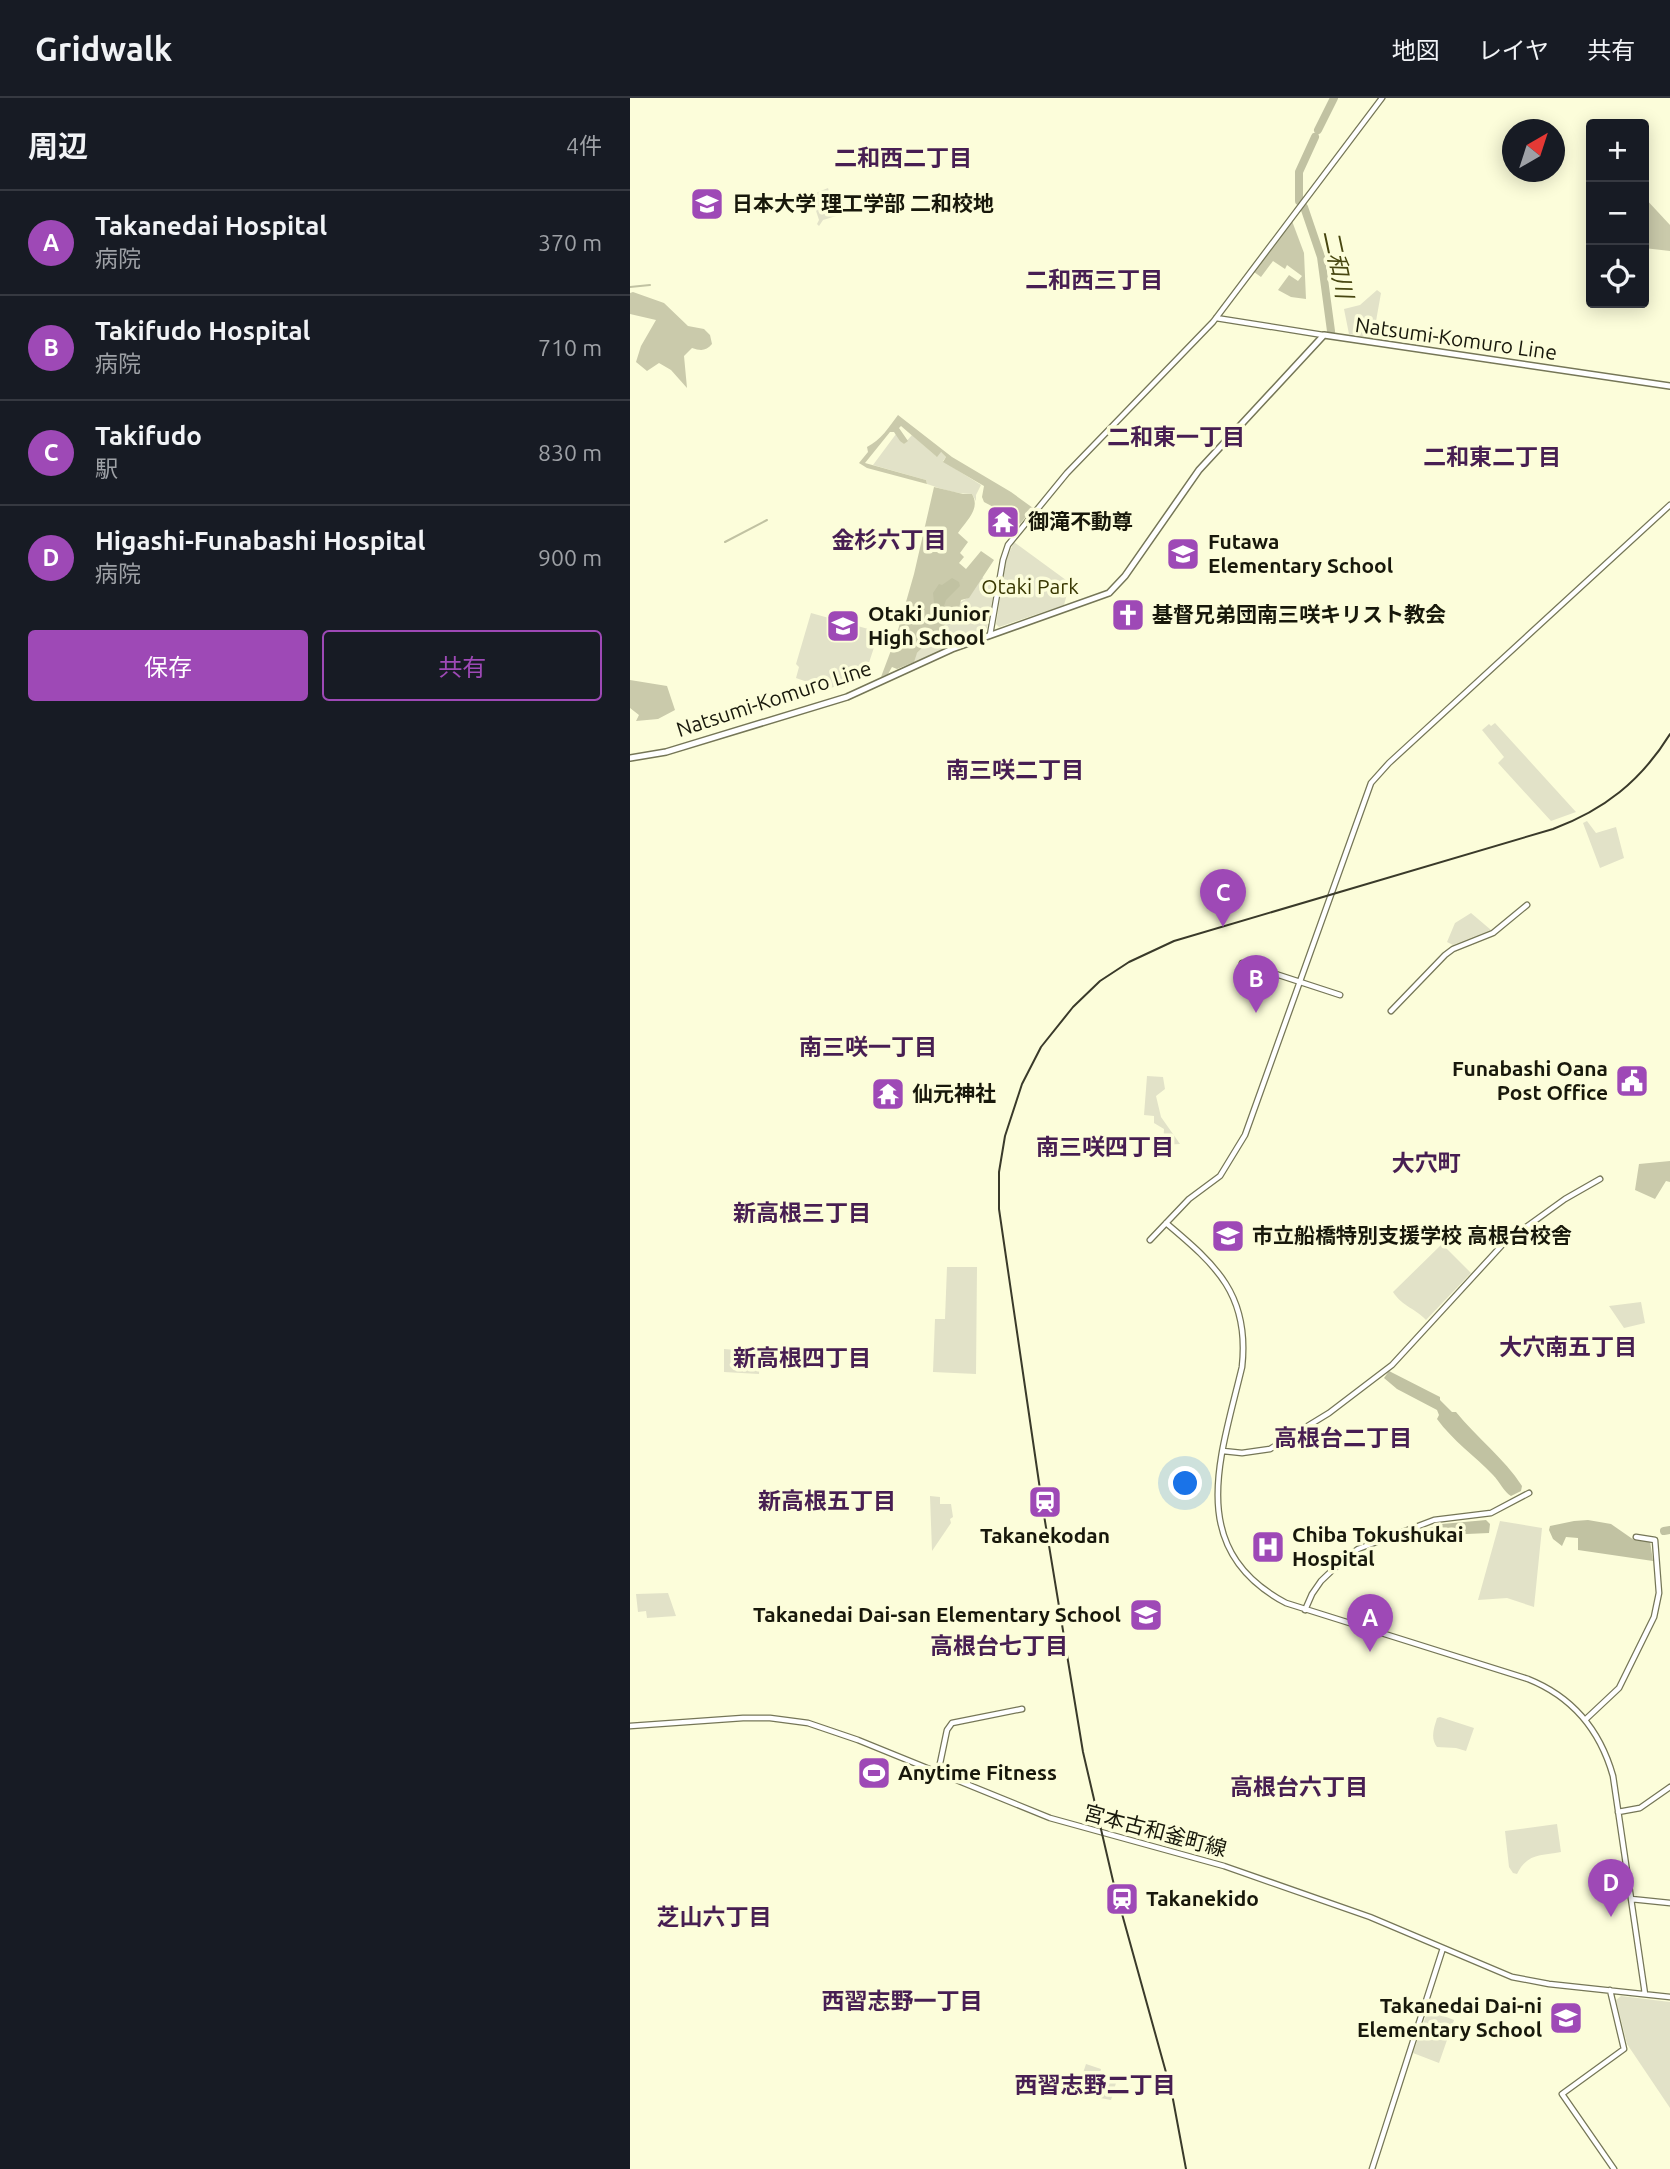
<!DOCTYPE html>
<html lang="ja">
<head>
<meta charset="utf-8">
<style>
  :root { --surface:#171b24; --page:#242831; --text:#f1f3f6; --muted:#9ea1a6; --line:#363941; --accent:#9e49b6 }
  body { margin:0; font-family:Ubuntu,"Noto Sans JP",sans-serif; background:var(--page); color:var(--text) }
  .controls { position:absolute; right:21px; top:21px; display:grid; overflow:hidden; border-radius:7px; box-shadow:0 4px 18px #0003 }
  .controls button { width:63px; height:63px; display:grid; place-items:center; padding:0; border:0; border-bottom:2px solid var(--line); background:var(--surface); color:var(--text); font:35px sans-serif }
  .compass { position:absolute; left:872px; top:21px; width:63px; height:63px; border-radius:50%; background:var(--surface); box-shadow:0 4px 18px #0003; rotate:39deg }
  .you { position:absolute; left:556px; top:1386px; width:24px; height:24px; margin:-18px; border:5px solid #fff; border-radius:50%; background:#1a73e8; box-shadow:0 0 0 10px #1a73e833 }
  .badge { display:grid; place-items:center; width:46px; height:46px; border-radius:50%; background:var(--accent); color:#fff; font-size:23px; font-weight:700 }
  .pin { position:absolute; translate:-50% -58px; filter:drop-shadow(0 2px 4px #0008) }
  .pin::after { content:''; position:absolute; top:37px; width:24px; height:21px; background:inherit; clip-path:polygon(0 0,100% 0,50% 100%) }
  .list { margin:0; padding:0; list-style:none }
  h2 { display:flex; justify-content:space-between; align-items:center; height:91px; margin:0; padding:0 28px; font-size:30px }
  h2 small { font-size:23px; font-weight:400; color:var(--muted) }
  .list li { display:grid; grid-template-columns:46px 1fr auto; gap:21px; align-items:center; box-sizing:border-box; height:105px; padding:0 28px; border-top:2px solid var(--line) }
  .list b { display:block; font-size:26px; white-space:nowrap }
  .list p { margin:0; font-size:23px; white-space:nowrap; color:var(--muted) }
  .list em { font-size:23px; font-style:normal; color:var(--muted) }
  .actions { display:flex; gap:14px; padding:21px 28px }
  .actions a { flex:1; padding:16px 0; border:2px solid var(--accent); border-radius:7px; text-align:center; font-size:24px; color:var(--accent) }
  .actions .main { background:var(--accent); color:#fff }
  .icon { flex:none; width:38px; height:38px; fill:none; stroke:currentColor; stroke-width:2; stroke-linecap:round; stroke-linejoin:round }
  .map { position:relative; flex:none; width:1040px; height:2071px; overflow:hidden }
  header { display:flex; align-items:center; gap:42px; box-sizing:border-box; height:98px; padding:0 35px; background:var(--surface); border-bottom:2px solid var(--line) }
  header strong { font-size:33px }
  nav { display:flex; gap:38px; margin-inline-start:auto; font-size:24px }
  main { display:flex }
  aside { flex:1; background:var(--surface) }
  .map>svg:first-child { display:block }
  .green { fill:#e2e2c8 }
  .forest { fill:#cacaab }
  .water { fill:#c1c2a2 }
  .lines { fill:none; stroke-linecap:round; stroke-linejoin:round }
  .stream { stroke:#c1c2a2; stroke-width:2 }
  .river { stroke:#c1c2a2; stroke-width:8 }
  .tertiary-casing { stroke:#757657; stroke-width:7 }
  .secondary-casing { stroke:#757657; stroke-width:8 }
  .tertiary { stroke:#fff; stroke-width:4.5 }
  .secondary { stroke:#fff; stroke-width:5 }
  .rail { stroke:#3a3a2a; stroke-width:2 }
  .labels { text-anchor:middle; stroke-width:7; stroke-linejoin:round; paint-order:stroke }
  .poi-label { font-size:21px; font-weight:bold; fill:#18180b; stroke:#fcfdda; text-anchor:start }
  .street-label { font-size:21px; fill:#18180b; stroke:#fcfdda }
  .park-label { font-size:21px; fill:#383700; stroke:#fcfdda }
  .neighbourhood-label { font-size:23px; font-weight:bold; fill:#471e52; stroke:#fcfdda }
  .water-label { font-size:23px; font-style:italic; fill:#484711; stroke:#fcfdda }
</style>
</head>
<body>
<header>
<strong>Gridwalk</strong>
<nav><a>地図</a><a>レイヤ</a><a>共有</a></nav>
</header>
<main>
<aside>
<h2>周辺<small>4件</small></h2>
<ul class="list">
<li><span class="badge">A</span><div><b>Takanedai Hospital</b><p>病院</p></div><em>370 m</em></li>
<li><span class="badge">B</span><div><b>Takifudo Hospital</b><p>病院</p></div><em>710 m</em></li>
<li><span class="badge">C</span><div><b>Takifudo</b><p>駅</p></div><em>830 m</em></li>
<li><span class="badge">D</span><div><b>Higashi-Funabashi Hospital</b><p>病院</p></div><em>900 m</em></li>
</ul>
<div class="actions"><a class="main">保存</a><a>共有</a></div>
</aside>
<div class="map">
<svg width="1040" height="2071" viewBox="0 0 1040 2071">
  <rect width="100%" height="100%" fill="#fcfdda"/>
  <path class="green" d="M 198,90 L 206,118 L 193,122 L 189,128 L 187,126 L 189,122 L 181,97 Z
    M 747,192 L 751,195 L 743,240 L 719,236 L 714,211 L 730,207 Z
    M 266,336 L 274,346 L 282,337 L 306,358 L 310,353 L 316,359 L 313,363 L 351,387 L 346,397 L 346,403 L 342,396 C 327,396 311,391 297,386 L 296,382 L 243,367 Z
    M 384,444 L 440,485 L 434,507 L 369,529 L 366,526 L 376,462 Z
    M 352,479 L 365,488 L 357,530 L 348,537 L 284,564 L 284,558 L 328,514 L 329,505 L 339,499 Z
    M 181,515 L 249,534 L 234,580 L 197,591 L 166,580 L 169,569 L 166,566 Z
    M 865,625 L 946,714 L 921,723 L 868,665 L 874,659 L 852,632 L 859,626 L 861,628 Z
    M 957,723 L 966,735 L 986,729 L 994,760 L 970,770 L 953,725 Z
    M 841,815 L 861,832 L 823,847 L 817,844 L 825,825 Z
    M 517,978 L 533,979 L 535,991 L 526,998 L 531,1019 L 550,1046 L 533,1047 L 534,1031 L 524,1025 L 524,1018 L 514,1017 Z
    M 812,1146 L 841,1175 L 796,1222 C 785,1210 773,1209 763,1194 Z
    M 317,1169 L 347,1169 L 346,1276 L 303,1274 L 305,1221 L 315,1221 Z
    M 1011,1204 L 1015,1225 L 994,1230 L 979,1208 Z
    M 94,1251 L 130,1254 L 129,1276 L 94,1274 Z
    M 300,1398 L 310,1399 L 310,1406 L 321,1406 L 323,1419 L 320,1421 L 321,1425 L 302,1453 Z
    M 870,1423 L 912,1430 L 904,1509 L 877,1500 L 848,1502 Z
    M 38,1495 L 46,1518 L 17,1520 L 16,1513 L 8,1514 L 6,1496 Z
    M 810,1619 L 844,1630 L 836,1653 L 826,1650 L 807,1649 C 800,1640 804,1630 807,1620 Z
    M 927,1726 L 931,1754 C 911,1758 897,1755 887,1776 L 883,1775 L 879,1769 L 875,1733 Z
    M 991,1898 L 1040,1904 L 1040,2010 L 997,1946 L 986,1902 Z
    M 798,1912 L 824,1922 L 809,1965 L 783,1955 Z
    M 456,1966 L 471,1971 L 469,1979 L 486,1985 L 481,2002 L 465,1999 L 467,1992 L 449,1987 Z"/>
  <path class="forest" d="M 1014,99 L 1040,127 L 1040,153 L 1014,150 Z
    M 662,123 L 674,155 L 676,201 L 661,199 L 648,192 L 659,177 L 668,183 L 672,178 L 657,167 L 655,171 L 643,163 L 631,179 L 624,174 Z
    M 3,194 L 34,205 L 58,228 L 74,231 L 80,237 L 82,246 C 76,253 71,253 62,250 L 54,258 L 57,290 L 41,272 L 29,265 L 17,273 L 6,264 L 11,248 L 26,222 L 0,216 L 0,195 Z
    M 268,317 L 322,359 L 381,394 L 403,410 L 390,426 L 385,422 L 389,414 L 381,408 L 371,413 L 354,404 L 352,399 L 354,388 L 313,364 L 316,359 L 311,354 L 307,359 L 271,328 L 269,330 L 278,343 L 274,346 L 270,343 L 264,334 L 260,334 L 235,365 L 296,382 L 297,386 L 237,370 L 229,365 L 238,354 L 237,349 C 251,342 259,329 268,317 Z
    M 304,389 L 333,396 L 342,396 C 351,411 336,423 328,435 L 338,444 L 330,455 L 334,459 L 329,465 L 336,471 L 351,453 L 364,462 L 339,500 L 331,502 L 328,514 L 287,555 L 284,564 L 267,571 L 262,569 L 258,576 L 251,579 L 266,539 L 284,476 Z
    M 0,582 L 37,588 L 45,612 L 28,621 L 6,623 L 9,617 L 0,610 Z
    M 1040,1063 L 1040,1084 L 1036,1083 L 1025,1101 L 1005,1092 L 1009,1066 Z"/>
  <path class="water" d="M 322,480 L 329,484 L 330,488 L 316,502 L 309,522 L 306,522 L 303,495 L 309,486 L 312,487 Z
    M 759,1273 L 810,1299 L 810,1302 L 822,1314 L 826,1314 C 847,1340 874,1360 892,1388 L 891,1393 L 881,1398 C 874,1394 870,1384 863,1377 C 845,1358 823,1343 807,1321 L 809,1317 L 807,1312 L 767,1291 L 754,1280 Z
    M 856,1422 L 860,1426 L 859,1435 L 771,1439 L 812,1426 Z
    M 958,1422 L 981,1426 L 1004,1442 L 1020,1443 L 1023,1463 L 948,1452 L 948,1440 L 936,1439 L 932,1448 L 923,1441 L 919,1432 L 920,1428 L 944,1423 Z"/>
  <g class="lines">
    <path class="stream" d="M 0,189 L 20,187
      M 95,444 L 137,422"/>
    <path class="river" d="M 688,32 L 704,0
      M 669,103 L 669,74 L 685,39
      M 674,109 L 691,159 L 701,233
      M 1034,1433 L 1040,1432"/>
    <defs>
      <path id="tertiary" d="M 586,220 L 693,237
        M 360,537 L 373,462 L 378,447 L 437,375 L 583,224 L 752,0
        M 612,865 L 710,897
        M 761,913 L 815,857 L 823,851 L 863,835 L 897,807
        M 536,1125 C 586,1167 620,1197 612,1269 C 591,1358 554,1451 656,1505 L 898,1581 C 943,1599 970,1632 983,1678 L 1015,1896
        M 520,1142 L 559,1101 L 590,1078 L 615,1037 L 741,685 L 759,665 L 1040,407
        M 593,1353 L 612,1355 L 640,1351 L 699,1315 L 762,1267 L 874,1145 L 935,1101 L 970,1081
        M 675,1512 L 682,1496 L 691,1483 L 713,1462 L 728,1451 L 804,1422 L 861,1415 L 899,1395
        M 956,1621 L 989,1590 L 1024,1519 L 1029,1495 L 1025,1442 L 1006,1439
        M 0,1628 L 113,1620 L 140,1620 L 178,1625 L 228,1642 L 420,1720 L 594,1768 L 740,1819 L 882,1879 L 919,1886 L 1040,1899
        M 308,1675 L 317,1632 L 322,1625 L 392,1611
        M 988,1714 L 1010,1710 L 1040,1689
        M 1001,1801 L 1040,1805
        M 980,1892 L 994,1951 L 932,1996 L 984,2071
        M 742,2071 L 813,1850"/>
      <path id="secondary" d="M 0,660 L 36,654 L 217,599 L 322,551 L 479,495 L 495,478 L 569,372 L 694,237 L 1040,288"/>
    </defs>
    <use href="#tertiary" class="tertiary-casing"/>
    <use href="#secondary" class="secondary-casing"/>
    <use href="#tertiary" class="tertiary"/>
    <use href="#secondary" class="secondary"/>
    <path class="rail" d="M 556,2071 L 542,1996 L 484,1787 L 453,1654 L 412,1405 L 369,1111 L 369,1074 L 375,1038 L 392,986 L 411,949 L 443,909 L 470,883 L 499,864 L 544,843 L 923,731 C 974,712 1011,683 1040,636"/>
  </g>
  <defs>
    <symbol id="university-square" viewBox="-11 -11 22 22"><rect x="-9" y="-9" width="18" height="18" rx="4" fill="#9e49b6" stroke="#fcfdda"/><path d="M0-5L7-2L0 1L-7-2ZM-4 1L0 2.5L4 1V4Q0 6-4 4Z" fill="#fff"/></symbol>
    <symbol id="temple-square" viewBox="-11 -11 22 22"><rect x="-9" y="-9" width="18" height="18" rx="4" fill="#9e49b6" stroke="#fcfdda"/><path d="M0-6L5-2H3V0L6.5 2.5H4V6H1.5V3h-3V6H-4V2.5H-6.5L-3 0V-2H-5Z" fill="#fff"/></symbol>
    <symbol id="school-square" viewBox="-11 -11 22 22"><rect x="-9" y="-9" width="18" height="18" rx="4" fill="#9e49b6" stroke="#fcfdda"/><path d="M0-5L7-2L0 1L-7-2ZM-4 1L0 2.5L4 1V4Q0 6-4 4Z" fill="#fff"/></symbol>
    <symbol id="church-square" viewBox="-11 -11 22 22"><rect x="-9" y="-9" width="18" height="18" rx="4" fill="#9e49b6" stroke="#fcfdda"/><path d="M-1.2-6h2.4v3.5h3.3v2.4h-3.3V6h-2.4V-.1h-3.3v-2.4h3.3Z" fill="#fff"/></symbol>
    <symbol id="civic-square" viewBox="-11 -11 22 22"><rect x="-9" y="-9" width="18" height="18" rx="4" fill="#9e49b6" stroke="#fcfdda"/><path d="M-.6-6.5H3V-4.5H.6V-3L4-1V1h2V6H-6V1h2V-1L-.6-3ZM-1.2 2.5V6h2.4V2.5Z" fill="#fff"/></symbol>
    <symbol id="station-square" viewBox="-11 -11 22 22"><rect x="-9" y="-9" width="18" height="18" rx="4" fill="#9e49b6" stroke="#fcfdda"/><path d="M-3-6H3Q5-6 5-4V2Q5 4 3 4L4.5 6H3L1.5 4h-3L-3 6H-4.5L-3 4Q-5 4-5 2V-4Q-5-6-3-6ZM-3.5-4v3h7v-3ZM-3.5 1v1.5H-2V1ZM2 1v1.5H3.5V1Z" fill="#fff"/></symbol>
    <symbol id="hospital-square" viewBox="-11 -11 22 22"><rect x="-9" y="-9" width="18" height="18" rx="4" fill="#9e49b6" stroke="#fcfdda"/><path d="M-5-5h3v3.5h4V-5h3V5h-3V1.5h-4V5h-3Z" fill="#fff"/></symbol>
    <symbol id="stadium-square" viewBox="-11 -11 22 22"><rect x="-9" y="-9" width="18" height="18" rx="4" fill="#9e49b6" stroke="#fcfdda"/><path d="M0-5a6.5 5 0 1 0 0 10a6.5 5 0 1 0 0-10ZM-3.5-1.8h7v3.6h-7Z" fill="#fff"/></symbol>
  </defs>
  <g fill-rule="evenodd">
    <use href="#university-square" x="58" y="87" width="38" height="38"/>
    <use href="#temple-square" x="354" y="405" width="38" height="38"/>
    <use href="#school-square" x="534" y="437" width="38" height="38"/>
    <use href="#church-square" x="479" y="498" width="38" height="38"/>
    <use href="#school-square" x="194" y="509" width="38" height="38"/>
    <use href="#civic-square" x="983" y="964" width="38" height="38"/>
    <use href="#temple-square" x="239" y="977" width="38" height="38"/>
    <use href="#school-square" x="579" y="1119" width="38" height="38"/>
    <use href="#station-square" x="396" y="1385" width="38" height="38"/>
    <use href="#hospital-square" x="619" y="1430" width="38" height="38"/>
    <use href="#school-square" x="497" y="1498" width="38" height="38"/>
    <use href="#stadium-square" x="225" y="1656" width="38" height="38"/>
    <use href="#station-square" x="473" y="1782" width="38" height="38"/>
    <use href="#school-square" x="917" y="1901" width="38" height="38"/>
  </g>
  <g class="labels">
    <g class="poi-label">
      <text x="102" y="113">日本大学 理工学部 二和校地</text>
      <text x="398" y="431">御滝不動尊</text>
      <text x="578" y="451">Futawa<tspan x="578" dy="24">Elementary School</tspan></text>
      <text x="238" y="523">Otaki Junior<tspan x="238" dy="24">High School</tspan></text>
      <text x="522" y="524">基督兄弟団南三咲キリスト教会</text>
      <text x="978" y="978" text-anchor="end">Funabashi Oana<tspan x="978" dy="24">Post Office</tspan></text>
      <text x="282" y="1003">仙元神社</text>
      <text x="622" y="1145">市立船橋特別支援学校 高根台校舎</text>
      <text x="662" y="1444">Chiba Tokushukai<tspan x="662" dy="24">Hospital</tspan></text>
      <text x="415" y="1445" text-anchor="middle">Takanekodan</text>
      <text x="491" y="1524" text-anchor="end">Takanedai Dai-san Elementary School</text>
      <text x="268" y="1682">Anytime Fitness</text>
      <text x="516" y="1808">Takanekido</text>
      <text x="912" y="1915" text-anchor="end">Takanedai Dai-ni<tspan x="912" dy="24">Elementary School</tspan></text>
    </g>
    <g class="street-label">
      <text transform="translate(826 241) rotate(8)" y="7">Natsumi-Komuro Line</text>
      <text transform="translate(144 601) rotate(-18)" y="7">Natsumi-Komuro Line</text>
      <text transform="translate(525 1733) rotate(15)" y="7">宮本古和釜町線</text>
    </g>
    <g class="park-label">
      <text x="400" y="496">Otaki Park</text>
    </g>
    <g class="neighbourhood-label">
      <text x="273" y="68">二和西二丁目</text>
      <text x="464" y="190">二和西三丁目</text>
      <text x="546" y="347">二和東一丁目</text>
      <text x="862" y="367">二和東二丁目</text>
      <text x="259" y="450">金杉六丁目</text>
      <text x="385" y="680">南三咲二丁目</text>
      <text x="238" y="957">南三咲一丁目</text>
      <text x="475" y="1057">南三咲四丁目</text>
      <text x="796" y="1073">大穴町</text>
      <text x="172" y="1123">新高根三丁目</text>
      <text x="938" y="1257">大穴南五丁目</text>
      <text x="172" y="1268">新高根四丁目</text>
      <text x="713" y="1348">高根台二丁目</text>
      <text x="197" y="1411">新高根五丁目</text>
      <text x="369" y="1556">高根台七丁目</text>
      <text x="669" y="1697">高根台六丁目</text>
      <text x="84" y="1827">芝山六丁目</text>
      <text x="272" y="1911">西習志野一丁目</text>
      <text x="465" y="1995">西習志野二丁目</text>
    </g>
    <g class="water-label">
      <text transform="translate(708 166) rotate(78)" y="8">二和川</text>
    </g>
  </g>
</svg>
<div class="controls">
<button>+</button>
<button>−</button>
<button><svg class="icon" aria-label="locate" viewBox="0 0 24 24"><circle cx="12" cy="12" r="6"/><path d="M12 2v4M12 18v4M2 12h4M18 12h4"/></svg></button>
</div>
<svg class="compass" viewBox="-18 -18 36 36"><path d="M0-13l5 13h-10z" fill="#e53935"/><path d="M0 13l5-13h-10z" fill="#9ea1a6"/></svg>
<div class="you"></div>
<div class="pin badge" style="left:740px;top:1554px">A</div>
<div class="pin badge" style="left:626px;top:915px">B</div>
<div class="pin badge" style="left:593px;top:829px">C</div>
<div class="pin badge" style="left:981px;top:1819px">D</div>
</div>
</main>
</body>
</html>
